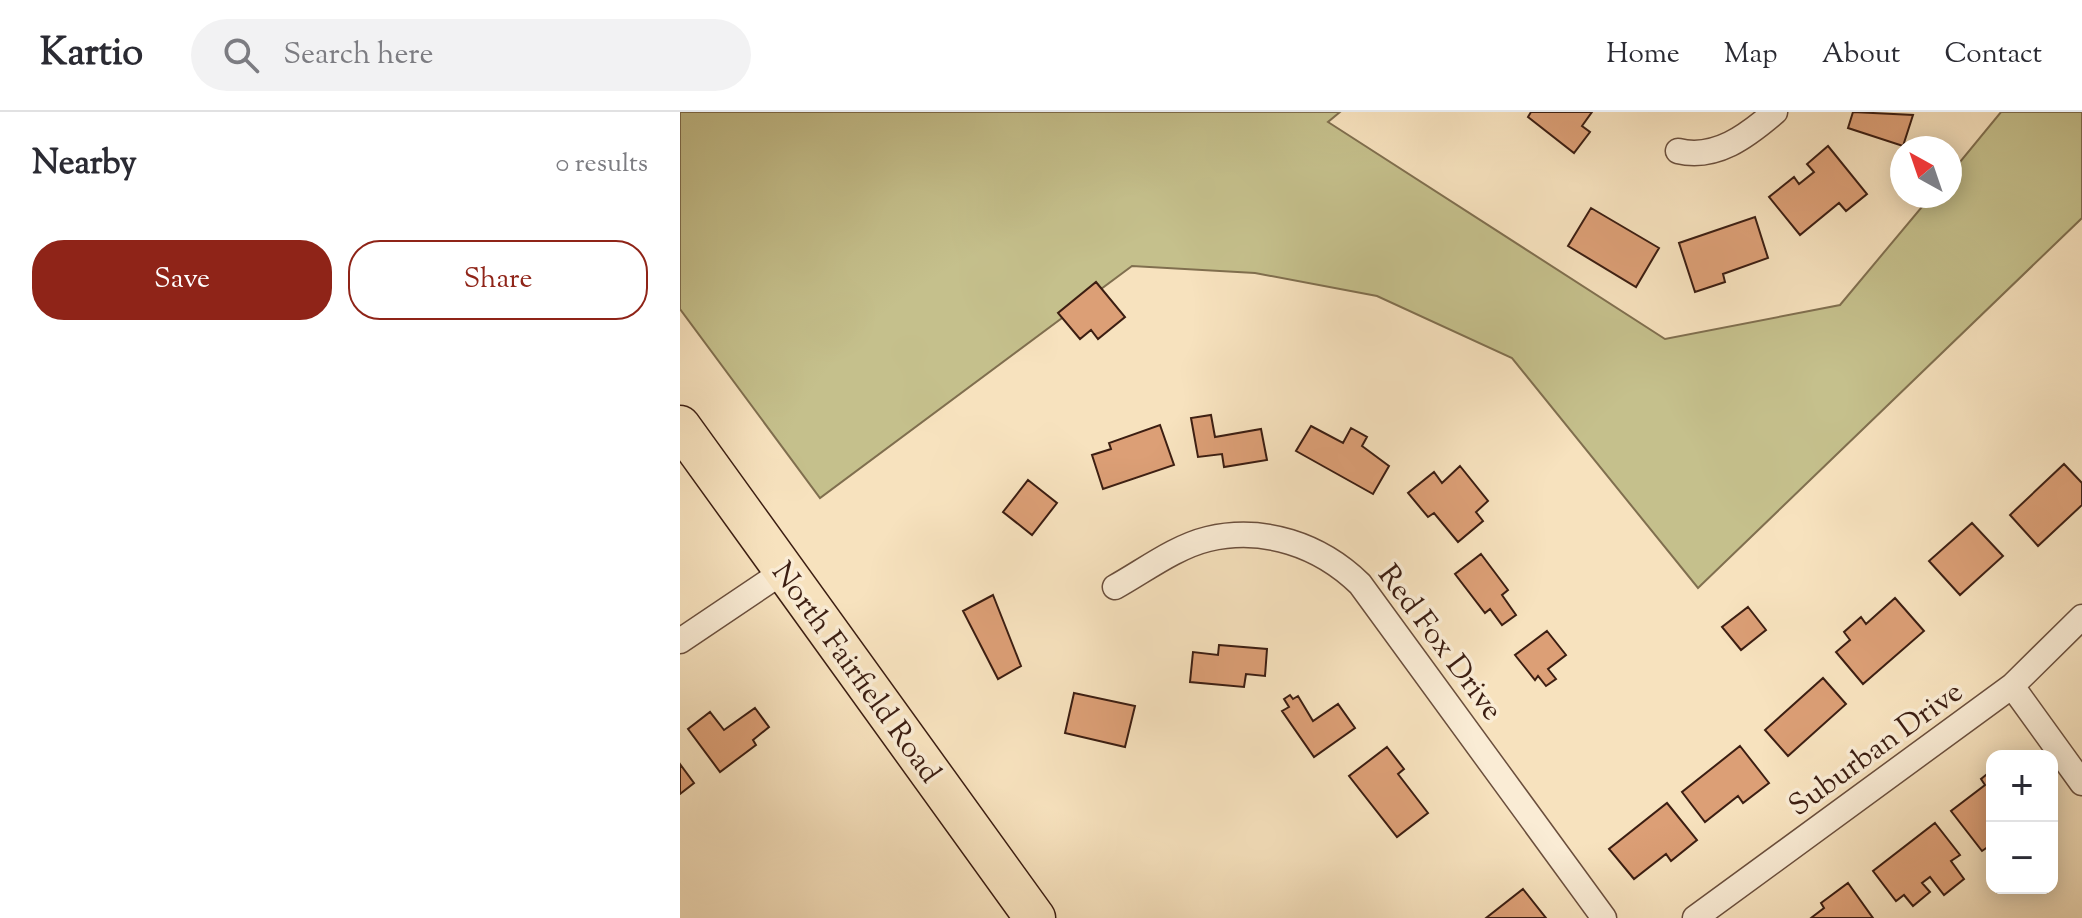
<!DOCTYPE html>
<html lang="en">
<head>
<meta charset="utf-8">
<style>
  :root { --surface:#fff; --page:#f2f2f3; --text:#2b2b33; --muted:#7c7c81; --line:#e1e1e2; --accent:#8f2418 }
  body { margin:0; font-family:"Sorts Mill Goudy",serif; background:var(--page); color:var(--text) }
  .controls { position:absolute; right:24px; bottom:24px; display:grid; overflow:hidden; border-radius:16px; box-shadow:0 4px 20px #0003 }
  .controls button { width:72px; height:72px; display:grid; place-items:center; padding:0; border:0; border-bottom:2px solid var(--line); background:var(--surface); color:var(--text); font:40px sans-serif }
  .compass { position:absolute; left:1210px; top:24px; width:72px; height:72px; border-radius:50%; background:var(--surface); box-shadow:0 4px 20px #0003; rotate:320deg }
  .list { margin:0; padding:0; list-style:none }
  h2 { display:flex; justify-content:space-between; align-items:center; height:104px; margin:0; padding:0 32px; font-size:34px }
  h2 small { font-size:26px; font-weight:400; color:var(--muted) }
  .actions { display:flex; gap:16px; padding:24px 32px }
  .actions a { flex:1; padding:18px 0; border:2px solid var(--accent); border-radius:32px; text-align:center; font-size:28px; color:var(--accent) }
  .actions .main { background:var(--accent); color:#fff }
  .icon { flex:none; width:44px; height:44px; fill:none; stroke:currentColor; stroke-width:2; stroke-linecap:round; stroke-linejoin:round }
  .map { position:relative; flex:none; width:1402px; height:806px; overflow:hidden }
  header { display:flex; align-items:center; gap:48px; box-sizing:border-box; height:112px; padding:0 40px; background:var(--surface); border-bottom:2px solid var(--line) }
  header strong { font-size:38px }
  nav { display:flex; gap:44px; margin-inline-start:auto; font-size:28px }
  .search { width:560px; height:72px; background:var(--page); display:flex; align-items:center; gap:20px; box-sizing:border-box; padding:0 28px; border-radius:44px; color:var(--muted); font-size:30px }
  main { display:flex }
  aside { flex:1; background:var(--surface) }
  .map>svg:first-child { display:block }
  .green { fill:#c5c08c; stroke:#806f4f; stroke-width:2 }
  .building { fill:#dc9f76; stroke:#3c1e12; stroke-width:2 }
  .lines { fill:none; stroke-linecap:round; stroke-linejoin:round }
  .street-casing { stroke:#6b4f3d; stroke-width:27 }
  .primary-casing { stroke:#3c1e12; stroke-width:43 }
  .street { stroke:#faecd5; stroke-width:24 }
  .primary { stroke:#f7e2be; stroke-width:40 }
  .labels { text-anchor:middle; stroke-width:7; stroke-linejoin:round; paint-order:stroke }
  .street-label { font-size:30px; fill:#3c1e12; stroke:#faecd5 }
</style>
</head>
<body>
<header>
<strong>Kartio</strong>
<div class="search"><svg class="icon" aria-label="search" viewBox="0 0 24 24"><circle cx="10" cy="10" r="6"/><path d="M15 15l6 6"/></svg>Search here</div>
<nav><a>Home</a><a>Map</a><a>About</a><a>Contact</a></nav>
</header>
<main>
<aside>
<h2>Nearby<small>0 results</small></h2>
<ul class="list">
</ul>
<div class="actions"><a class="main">Save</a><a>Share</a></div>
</aside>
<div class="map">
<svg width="1402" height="806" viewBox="0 0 1402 806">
  <rect width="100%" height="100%" fill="#f7e2be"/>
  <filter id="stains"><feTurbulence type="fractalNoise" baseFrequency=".0025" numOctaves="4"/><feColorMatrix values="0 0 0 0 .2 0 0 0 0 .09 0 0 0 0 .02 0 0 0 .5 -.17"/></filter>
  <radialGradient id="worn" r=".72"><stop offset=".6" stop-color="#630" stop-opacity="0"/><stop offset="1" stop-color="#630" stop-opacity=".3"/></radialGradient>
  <path class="green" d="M 0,0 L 660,0 L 648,10 L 985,227 L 1160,193 L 1251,84 L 1270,84 L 1270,62 L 1321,0 L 1402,0 L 1402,106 L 1018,476 L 832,246 L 697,184 L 575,161 L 452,154 L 140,386 L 0,197 Z"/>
  <path class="building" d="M 851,0 L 912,0 L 902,14 L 910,20 L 894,41 L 848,5 Z
    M 1173,0 L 1233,3 L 1223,34 L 1168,16 Z
    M 1148,34 L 1187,82 L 1166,99 L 1159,91 L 1120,123 L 1089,85 L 1114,65 L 1119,72 L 1134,60 L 1127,52 Z
    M 911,96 L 979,136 L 956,175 L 888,134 Z
    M 1075,105 L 1088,146 L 1043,162 L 1045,170 L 1015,180 L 999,131 Z
    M 416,170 L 445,205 L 418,227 L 411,218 L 400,227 L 378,201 Z
    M 531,303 L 535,325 L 581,317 L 587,348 L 544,355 L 542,342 L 518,345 L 511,306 Z
    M 480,313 L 494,353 L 423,377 L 412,343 L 431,337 L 429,331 Z
    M 631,314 L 663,331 L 671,316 L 687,325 L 682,334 L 709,354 L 693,382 L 616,339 Z
    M 1384,352 L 1402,371 L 1402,393 L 1358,434 L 1330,403 Z
    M 780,354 L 808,389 L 796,400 L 803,409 L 778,430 L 754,401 L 748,405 L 728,381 L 754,360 L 762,371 Z
    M 348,368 L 377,391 L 352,423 L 323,400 Z
    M 1292,411 L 1323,444 L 1280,483 L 1249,449 Z
    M 801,442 L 828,478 L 822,483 L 836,503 L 822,513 L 810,497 L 805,501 L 775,462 Z
    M 313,483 L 341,554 L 318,567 L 283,499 Z
    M 1215,486 L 1244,519 L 1183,572 L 1156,540 L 1170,528 L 1164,520 L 1181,505 L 1186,512 Z
    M 1068,495 L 1086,518 L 1061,538 L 1042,515 Z
    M 867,519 L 886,543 L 868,557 L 876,567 L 866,574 L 858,564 L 855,568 L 835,543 Z
    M 539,533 L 587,537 L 585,564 L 566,562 L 564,575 L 510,570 L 513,540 L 538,543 Z
    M 1143,566 L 1166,592 L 1108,644 L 1085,618 Z
    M 394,581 L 455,594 L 445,635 L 385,621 Z
    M 610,583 L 613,587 L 618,584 L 633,609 L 658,592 L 675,616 L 634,645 L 602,599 L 609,595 L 604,587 Z
    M 75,596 L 89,615 L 73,628 L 76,633 L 40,660 L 8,617 L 30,600 L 44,618 Z
    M 1060,634 L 1089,671 L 1063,691 L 1058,684 L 1025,710 L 1002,680 Z
    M 707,635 L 724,657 L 718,662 L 748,701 L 717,725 L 669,664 Z
    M 0,652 L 14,671 L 0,682 Z
    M 1312,658 L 1312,732 L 1302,739 L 1271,699 L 1305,673 L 1301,667 Z
    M 987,691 L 1017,728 L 991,749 L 986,742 L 954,767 L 929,737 Z
    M 1255,711 L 1280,743 L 1271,749 L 1284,767 L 1264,783 L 1250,765 L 1242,771 L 1250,780 L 1233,794 L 1224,783 L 1216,789 L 1193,759 Z
    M 1168,771 L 1193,806 L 1131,806 L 1144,796 L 1141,791 Z
    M 843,777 L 866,806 L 806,806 Z"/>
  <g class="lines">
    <defs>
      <path id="street" d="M 998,39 C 1036,48 1067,24 1095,0
        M 435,475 C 464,459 495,435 528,427 C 584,414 640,433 680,472 L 924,806
        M 0,529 L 104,459
        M 1332,574 L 1402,671
        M 1015,806 L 1332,574 L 1402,505"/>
      <path id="primary" d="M 0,314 L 355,806"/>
    </defs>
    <use href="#street" class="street-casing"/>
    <use href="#primary" class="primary-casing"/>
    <use href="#street" class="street"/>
    <use href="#primary" class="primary"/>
  </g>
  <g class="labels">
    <g class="street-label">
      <text transform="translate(761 530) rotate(53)" y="10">Red Fox Drive</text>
      <text transform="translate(177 560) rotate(54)" y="10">North Fairfield Road</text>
      <text transform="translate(1195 636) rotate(-36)" y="10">Suburban Drive</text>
    </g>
  </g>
  <rect width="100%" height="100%" filter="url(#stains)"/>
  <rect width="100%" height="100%" fill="url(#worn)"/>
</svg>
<div class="controls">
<button>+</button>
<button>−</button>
</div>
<svg class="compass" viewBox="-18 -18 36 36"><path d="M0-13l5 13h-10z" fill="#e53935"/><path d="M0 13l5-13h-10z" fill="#7c7c81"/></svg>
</div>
</main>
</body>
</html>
